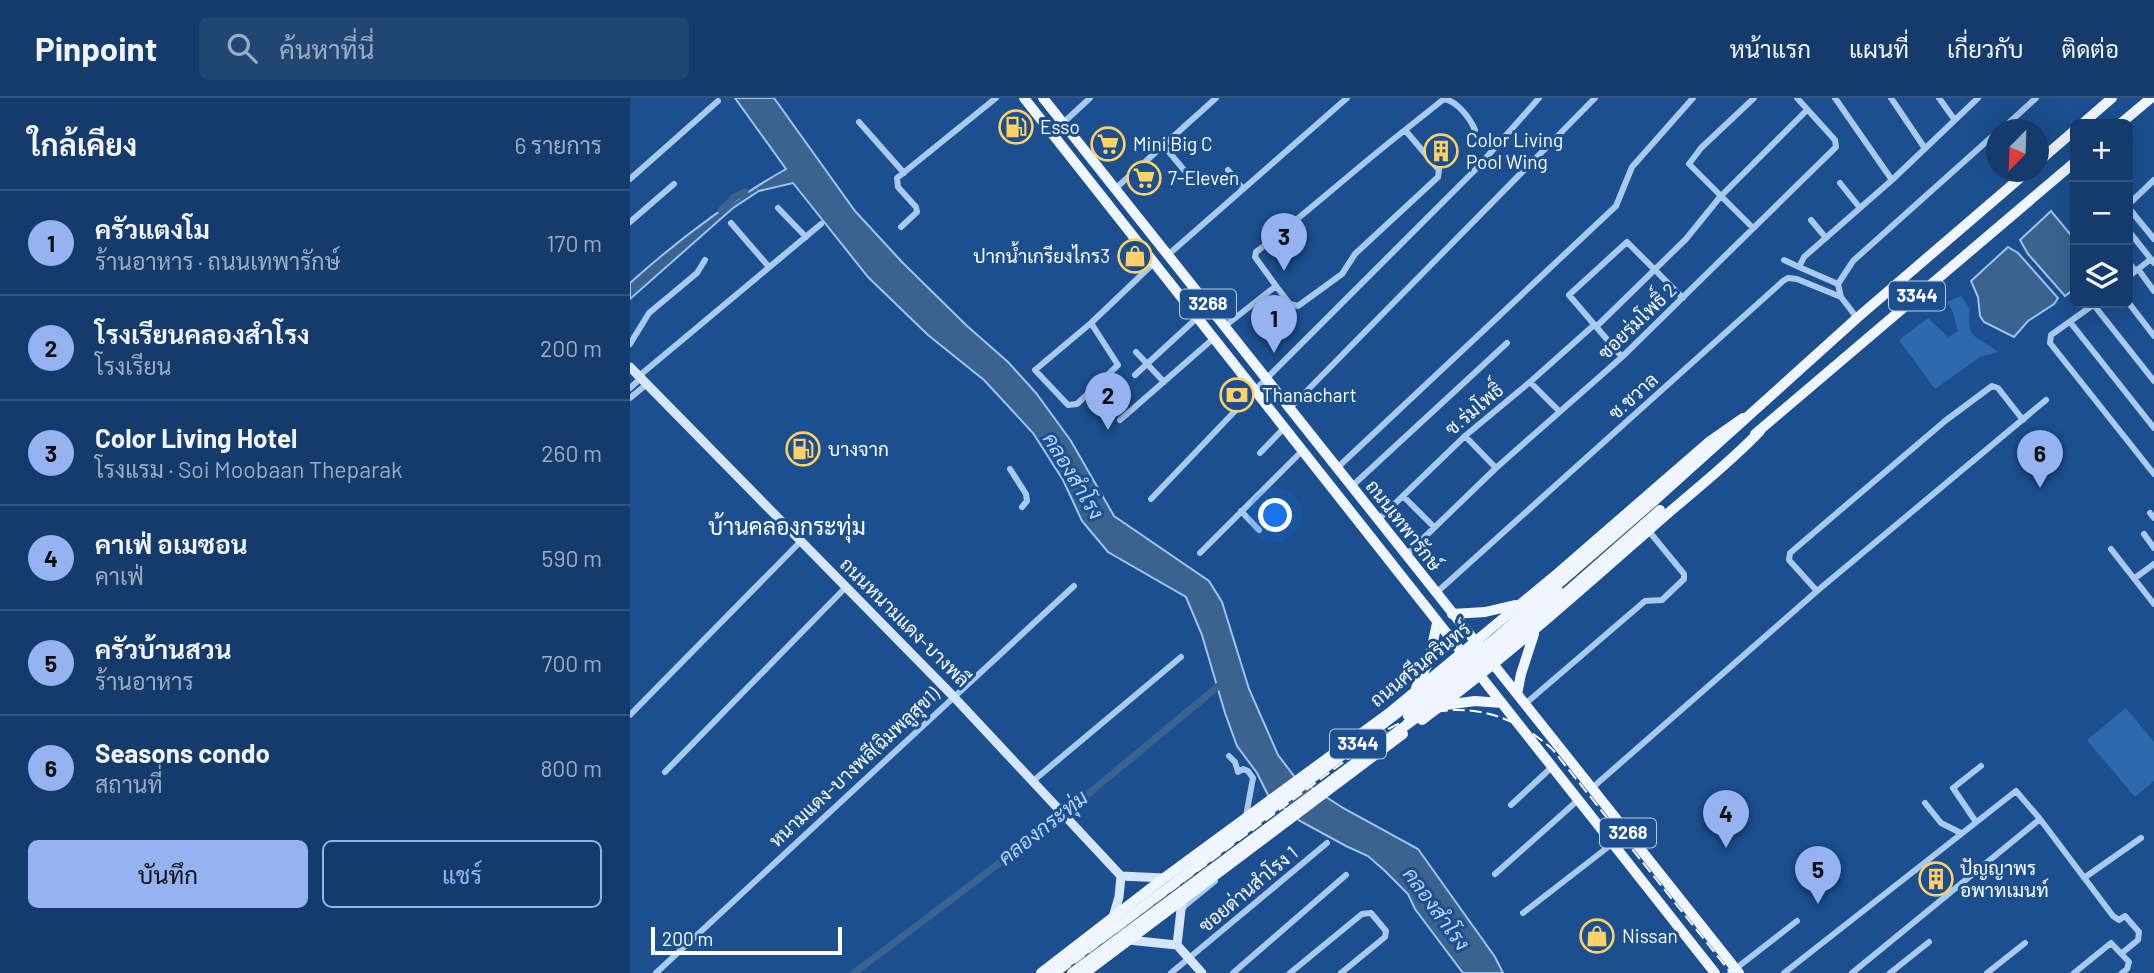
<!DOCTYPE html>
<html lang="th">
<head>
<meta charset="utf-8">
<style>
  :root { --surface:#143b6b; --page:#214673; --text:#f1f3f6; --muted:#9dadc1; --line:#33557e; --accent:#95b2f1 }
  body { margin:0; font-family:Barlow,Sarabun,sans-serif; background:var(--page); color:var(--text) }
  .controls { position:absolute; right:21px; top:21px; display:grid; overflow:hidden; border-radius:10px; box-shadow:0 7px 28px #0002 }
  .controls button { width:63px; height:63px; display:grid; place-items:center; padding:0; border:0; border-bottom:2px solid var(--line); background:var(--surface); color:var(--text); font:35px sans-serif }
  .compass { position:absolute; left:1356px; top:21px; width:63px; height:63px; border-radius:50%; background:var(--surface); box-shadow:0 7px 28px #0002; rotate:203deg }
  .scale { position:absolute; left:21px; bottom:18px; width:191px; box-sizing:border-box; padding-left:7px; border:4px solid #fff; border-top:0; font-size:19px; line-height:24px; white-space:nowrap; color:#fff; -webkit-text-stroke:5px #1b4f8f; paint-order:stroke }
  .you { position:absolute; left:646px; top:418px; width:24px; height:24px; margin:-18px; border:5px solid #fff; border-radius:50%; background:#1a73e8; box-shadow:0 0 0 10px #1a73e833 }
  .badge { display:grid; place-items:center; width:46px; height:46px; border-radius:50%; background:var(--accent); color:#111; font-size:23px; font-weight:700 }
  .pin { position:absolute; translate:-50% -58px; filter:drop-shadow(0 2px 4px #0008) }
  .pin::after { content:''; position:absolute; top:37px; width:24px; height:21px; background:inherit; clip-path:polygon(0 0,100% 0,50% 100%) }
  .list { margin:0; padding:0; list-style:none }
  h2 { display:flex; justify-content:space-between; align-items:center; height:91px; margin:0; padding:0 28px; font-size:30px }
  h2 small { font-size:23px; font-weight:400; color:var(--muted) }
  .list li { display:grid; grid-template-columns:46px 1fr auto; gap:21px; align-items:center; box-sizing:border-box; height:105px; padding:0 28px; border-top:2px solid var(--line) }
  .list b { display:block; font-size:26px; white-space:nowrap }
  .list p { margin:0; font-size:23px; white-space:nowrap; color:var(--muted) }
  .list em { font-size:23px; font-style:normal; color:var(--muted) }
  .actions { display:flex; gap:14px; padding:21px 28px }
  .actions a { flex:1; padding:16px 0; border:2px solid var(--accent); border-radius:10px; text-align:center; font-size:24px; color:var(--accent) }
  .actions .main { background:var(--accent); color:#111 }
  .icon { flex:none; width:38px; height:38px; fill:none; stroke:currentColor; stroke-width:2; stroke-linecap:round; stroke-linejoin:round }
  .map { position:relative; flex:none; width:1524px; height:875px; overflow:hidden }
  header { display:flex; align-items:center; gap:42px; box-sizing:border-box; height:98px; padding:0 35px; background:var(--surface); border-bottom:2px solid var(--line) }
  header strong { font-size:33px }
  nav { display:flex; gap:38px; margin-inline-start:auto; font-size:24px }
  .search { width:490px; height:63px; background:var(--page); display:flex; align-items:center; gap:18px; box-sizing:border-box; padding:0 24px; border-radius:10px; color:var(--muted); font-size:26px }
  main { display:flex }
  aside { flex:1; background:var(--surface) }
  .map>svg:first-child { display:block }
  .green { fill:#2e69ad }
  .water { fill:#3c6290; stroke:#9cc4f0; stroke-width:2 }
  .lines { fill:none; stroke-linecap:round; stroke-linejoin:round }
  .canal { stroke:#3c6290; stroke-width:7 }
  .street { stroke:#a9c9ee; stroke-width:6 }
  .secondary { stroke:#d6e6fa; stroke-width:9 }
  .primary { stroke:#f0f6ff; stroke-width:10 }
  .rail { stroke:#fff; stroke-width:2; stroke-dasharray:12 5; stroke-linecap:butt }
  .primary-bridge { stroke:#f0f6ff; stroke-width:10 }
  .labels { text-anchor:middle; stroke-width:6; stroke-linejoin:round; paint-order:stroke }
  .shield { fill:#1b4f8f; stroke:#bbcadd; stroke-width:2 }
  .shield-label { font-size:18px; font-weight:bold; fill:#fff }
  .poi-label { font-size:19px; fill:#fff; stroke:#1b4f8f; text-anchor:start }
  .street-label { font-size:19px; fill:#fff; stroke:#1b4f8f }
  .water-label { font-size:21px; font-style:italic; fill:#b5d3f5; stroke:#1b4f8f }
  .quarter-label { font-size:23px; fill:#fff; stroke:#1b4f8f }
</style>
</head>
<body>
<header>
<strong>Pinpoint</strong>
<div class="search"><svg class="icon" aria-label="search" viewBox="0 0 24 24"><circle cx="10" cy="10" r="6"/><path d="M15 15l6 6"/></svg>ค้นหาที่นี่</div>
<nav><a>หน้าแรก</a><a>แผนที่</a><a>เกี่ยวกับ</a><a>ติดต่อ</a></nav>
</header>
<main>
<aside>
<h2>ใกล้เคียง<small>6 รายการ</small></h2>
<ul class="list">
<li><span class="badge">1</span><div><b>ครัวแตงโม</b><p>ร้านอาหาร · ถนนเทพารักษ์</p></div><em>170 m</em></li>
<li><span class="badge">2</span><div><b>โรงเรียนคลองสำโรง</b><p>โรงเรียน</p></div><em>200 m</em></li>
<li><span class="badge">3</span><div><b>Color Living Hotel</b><p>โรงแรม · Soi Moobaan Theparak</p></div><em>260 m</em></li>
<li><span class="badge">4</span><div><b>คาเฟ่ อเมซอน</b><p>คาเฟ่</p></div><em>590 m</em></li>
<li><span class="badge">5</span><div><b>ครัวบ้านสวน</b><p>ร้านอาหาร</p></div><em>700 m</em></li>
<li><span class="badge">6</span><div><b>Seasons condo</b><p>สถานที่</p></div><em>800 m</em></li>
</ul>
<div class="actions"><a class="main">บันทึก</a><a>แชร์</a></div>
</aside>
<div class="map">
<svg width="1524" height="875" viewBox="0 0 1524 875">
  <rect width="100%" height="100%" fill="#1b4f8f"/>
  <path class="green" d="M 1331,198 L 1340,211 C 1336,243 1346,236 1368,254 L 1350,259 L 1305,291 L 1269,242 L 1298,220 L 1318,239 L 1328,233 L 1322,212 L 1317,204 Z
    M 1496,610 L 1524,644 L 1524,683 L 1505,699 L 1457,642 Z"/>
  <path class="water" d="M 105,0 L 144,0 L 225,113 L 272,164 L 336,227 L 378,264 L 406,295 L 441,343 L 484,418 L 579,483 L 592,504 L 619,591 L 648,657 L 664,678 L 713,710 L 788,751 L 865,859 L 873,875 L 833,875 L 785,811 L 778,796 L 755,773 L 738,758 L 716,748 L 670,723 L 638,697 L 627,675 L 607,648 L 595,615 L 572,537 L 556,499 L 478,454 L 452,423 L 433,382 L 403,335 L 354,282 L 298,237 L 238,179 L 163,85 L 129,93 L 103,110 L 0,201 L 0,185 C 49,141 98,104 156,71 Z
    M 1421,113 L 1445,142 L 1445,190 L 1435,198 L 1398,156 L 1390,142 Z
    M 1378,149 L 1388,155 L 1428,200 L 1424,206 L 1398,223 L 1384,239 L 1354,224 L 1350,218 L 1348,199 L 1341,183 Z"/>
  <g class="lines">
    <path class="canal" d="M 91,112 L 105,99 L 115,94
      M 224,875 L 428,721 L 592,585"/>
    <path class="street" d="M 1205,0 L 1262,82
      M 1261,0 L 1294,49
      M 1309,0 L 1324,21
      M 229,24 L 274,75
      M 433,25 L 460,0
      M 775,32 L 814,1 C 827,3 840,20 845,32
      M 1371,32 L 1406,0
      M 534,48 L 554,72
      M 598,72 L 613,91
      M 0,81 L 88,3
      M 1210,85 L 1230,110
      M 486,90 L 586,0
      M 1498,107 L 1524,82
      M 1498,109 L 1524,141
      M 148,110 L 176,139
      M 1181,122 L 1196,140
      M 0,124 L 44,86
      M 101,125 L 139,169
      M 271,129 L 287,114 L 286,109 L 268,89 L 267,80 L 366,0
      M 1123,130 L 1059,66 L 1071,50 L 1124,0
      M 1498,132 L 1524,165
      M 539,156 L 717,0
      M 1154,162 L 1169,169
      M 1498,163 L 1505,173
      M 1508,171 L 1524,193
      M 1498,179 L 1521,161
      M 1208,186 L 1169,169 L 1174,159 L 1262,82 L 1348,0
      M 1211,199 L 1208,186 L 1223,163 L 1366,35
      M 1498,204 L 1524,238
      M 1466,205 L 1421,237 L 1420,245 L 1524,376
      M 1463,206 L 1524,283
      M 1440,224 L 1524,330
      M 461,225 L 488,267 L 447,306 L 438,307 L 405,272 L 461,225 L 525,164
      M 595,228 L 646,188 L 625,159 L 626,154 C 677,115 725,71 775,32 L 809,72 L 808,79 L 725,156 L 712,176 L 668,208 L 660,206 L 646,188
      M 966,229 L 1056,141 L 1090,99 L 1177,12
      M 0,246 L 19,215 L 67,175 L 75,162
      M 506,254 L 534,284
      M 992,259 L 939,197 L 997,144 L 1053,200
      M 505,277 L 568,219
      M 9,278 L 191,126
      M 900,284 L 929,313
      M 0,290 L 11,280
      M 0,300 L 17,286
      M 660,310 L 965,0
      M 490,322 L 584,240
      M 835,338 L 866,370
      M 630,355 L 654,330
      M 707,370 L 986,108 L 1002,69 L 1063,0
      M 380,371 L 396,396 L 397,403 L 392,409
      M 721,389 L 877,245
      M 773,398 L 804,429
      M 521,401 L 625,292 L 846,71 L 909,0
      M 611,413 L 629,432
      M 1520,415 L 1524,420
      M 748,422 L 835,338 L 900,284 L 964,227
      M 1514,436 L 1524,450
      M 1481,451 L 1524,506
      M 570,455 L 672,353
      M 776,457 L 866,370 L 992,259 L 1206,49 L 1205,42 L 1167,0
      M 1505,480 L 1524,466
      M 1187,493 L 1159,462 L 1160,455 L 1315,323 L 1362,288 L 1368,290 L 1393,322
      M 806,495 L 1153,183 L 1158,180 L 1167,181 L 1211,199 L 1227,220
      M 895,606 L 1015,503 L 1032,502 L 1054,481 L 1054,476 L 1018,432
      M 0,617 L 171,443
      M 599,658 L 605,664 L 608,674 L 613,671 L 618,673 L 623,680 L 616,718
      M 35,674 L 216,489
      M 403,683 L 551,559
      M 962,690 L 1187,493 L 1416,302
      M 1295,705 L 1311,725 L 1331,735
      M 881,707 L 922,669
      M 1410,721 L 1483,818 L 1489,822 L 1495,818 L 1509,834 L 1508,842 L 1492,855
      M 1346,724 L 1323,690 L 1351,668
      M 865,776 L 947,703
      M 1454,780 L 1511,740
      M 551,811 L 585,783
      M 893,815 L 982,746
      M 26,875 L 444,488
      M 541,875 L 697,745
      M 603,875 L 716,777
      M 660,875 L 732,816 L 741,815 L 756,833 L 755,839 L 711,875
      M 1100,875 L 1167,823
      M 1154,875 L 1386,693 L 1410,721 L 1222,875
      M 1260,875 L 1299,844
      M 1357,875 L 1395,845
      M 1444,875 L 1481,845 L 1499,864 L 1497,871 L 1492,875"/>
    <path class="secondary" d="M 0,269 L 323,598 L 491,778 L 534,780
      M 483,819 L 489,799 L 491,778
      M 498,842 L 547,847 L 572,875
      M 547,847 L 552,803"/>
    <path class="primary" d="M 394,0 L 1085,875
      M 413,0 L 1109,875
      M 1452,26 L 1482,0
      M 1490,26 L 1521,0
      M 1408,64 L 1445,32
      M 1125,336 L 1445,64
      M 1024,403 L 1227,220 L 1397,74
      M 822,516 L 855,514 L 885,507
      M 786,590 L 799,563 L 807,525
      M 887,596 L 891,576 L 904,536
      M 815,607 L 845,603 L 872,605
      M 778,618 L 929,494
      M 792,622 C 871,563 944,498 1018,433 C 1055,399 1095,370 1130,333
      M 411,875 L 534,780 L 759,615 L 928,475 L 1080,343 L 1113,320
      M 455,875 L 773,636"/>
    <path class="rail" d="M 431,875 L 755,633 C 812,599 875,607 923,652 L 1101,875"/>
    <path class="primary-bridge" d="M 422,875 L 485,830 L 866,540 L 1024,403
      M 442,875 L 798,611 L 872,551 L 1030,412"/>
  </g>
  <defs>
    <symbol id="fuel-ring" viewBox="-11 -11 22 22"><circle r="9.5" fill="#1b4f8f" stroke="#ffd166" stroke-width="1.5"/><path d="M-5.5-6h7V0h2V4h1.3V-2.5L3-4.5l.8-.8L6-3V5H2.5V1h-1V6h-7ZM-4.2-4.7v3.2H.2V-4.7Z" fill="#ffd166"/></symbol>
    <symbol id="supermarket-ring" viewBox="-11 -11 22 22"><circle r="9.5" fill="#1b4f8f" stroke="#ffd166" stroke-width="1.5"/><path d="M-6-5.5h2.5l.6 2H6L4.5 2H-2.5L-4.4-4H-6ZM-1.5 3.2a1.3 1.3 0 1 0 .1 0ZM3 3.2a1.3 1.3 0 1 0 .1 0Z" fill="#ffd166"/></symbol>
    <symbol id="building-ring" viewBox="-11 -11 22 22"><circle r="9.5" fill="#1b4f8f" stroke="#ffd166" stroke-width="1.5"/><path d="M-4-6H4V6H1V3H-1V6H-4ZM-2.5-4.3h1.7v1.8h-1.7ZM.8-4.3h1.7v1.8H.8ZM-2.5-1h1.7V.8h-1.7ZM.8-1h1.7V.8H.8Z" fill="#ffd166"/></symbol>
    <symbol id="shop-ring" viewBox="-11 -11 22 22"><circle r="9.5" fill="#1b4f8f" stroke="#ffd166" stroke-width="1.5"/><path d="M-5-2.5h2.3a2.7 3.5 0 0 1 5.4 0H5L5.5 6h-11ZM-1.5-2.5h3a1.5 2.3 0 0 0-3 0Z" fill="#ffd166"/></symbol>
    <symbol id="bank-ring" viewBox="-11 -11 22 22"><circle r="9.5" fill="#1b4f8f" stroke="#ffd166" stroke-width="1.5"/><path d="M-6-4H6V4H-6ZM0-2.3a2.3 2.3 0 1 0 0 4.6a2.3 2.3 0 1 0 0-4.6Z" fill="#ffd166"/></symbol>
  </defs>
  <g fill-rule="evenodd">
    <use href="#fuel-ring" x="367" y="10" width="38" height="38"/>
    <use href="#supermarket-ring" x="459" y="27" width="38" height="38"/>
    <use href="#building-ring" x="792" y="34" width="38" height="38"/>
    <use href="#supermarket-ring" x="495" y="61" width="38" height="38"/>
    <use href="#shop-ring" x="486" y="139" width="38" height="38"/>
    <use href="#bank-ring" x="588" y="278" width="38" height="38"/>
    <use href="#fuel-ring" x="154" y="332" width="38" height="38"/>
    <use href="#building-ring" x="1287" y="762" width="38" height="38"/>
    <use href="#shop-ring" x="948" y="819" width="38" height="38"/>
  </g>
  <g class="labels">
    <g class="shield">
      <rect x="1259" y="183.5" width="56" height="29" rx="5"/>
      <rect x="550" y="191.5" width="56" height="29" rx="5"/>
      <rect x="700" y="631.5" width="56" height="29" rx="5"/>
      <rect x="970" y="720.5" width="56" height="29" rx="5"/>
    </g>
    <g class="shield-label">
      <text x="1287" y="204">3344</text>
      <text x="578" y="212">3268</text>
      <text x="728" y="652">3344</text>
      <text x="998" y="741">3268</text>
    </g>
    <g class="poi-label">
      <text x="410" y="36">Esso</text>
      <text x="836" y="49">Color Living<tspan x="836" dy="22">Pool Wing</tspan></text>
      <text x="503" y="53">Mini Big C</text>
      <text x="538" y="87">7-Eleven</text>
      <text x="480" y="165" text-anchor="end">ปากน้ำเกรียงไกร3</text>
      <text x="632" y="304">Thanachart</text>
      <text x="198" y="358">บางจาก</text>
      <text x="1330" y="777">ปัญญาพร<tspan x="1330" dy="22">อพาทเมนท์</tspan></text>
      <text x="992" y="845">Nissan</text>
    </g>
    <g class="street-label">
      <text transform="translate(1007 223) rotate(-44)" y="7">ซอยร่มโพธิ์ 2</text>
      <text transform="translate(1003 298) rotate(-42)" y="7">ซ.ชวาล</text>
      <text transform="translate(844 311) rotate(-40)" y="7">ซ.ร่มโพธิ์</text>
      <text transform="translate(774 427) rotate(52)" y="7">ถนนเทพารักษ์</text>
      <text transform="translate(275 524) rotate(45)" y="7">ถนนหนามแดง-บางพลี</text>
      <text transform="translate(790 566) rotate(-39)" y="7">ถนนศรีนครินทร์</text>
      <text transform="translate(224 669) rotate(-43)" y="7">หนามแดง-บางพลี(ฉิมพลูสุข1)</text>
      <text transform="translate(618 791) rotate(-40)" y="7">ซอยด่านสำโรง 1</text>
    </g>
    <g class="water-label">
      <text transform="translate(443 378) rotate(59)" y="7">คลองสำโรง</text>
      <text transform="translate(413 730) rotate(-38)" y="7">คลองกระทุ่ม</text>
      <text transform="translate(806 811) rotate(54)" y="7">คลองสำโรง</text>
    </g>
    <g class="quarter-label">
      <text x="157" y="437">บ้านคลองกระทุ่ม</text>
    </g>
  </g>
</svg>
<div class="controls">
<button>+</button>
<button>−</button>
<button><svg class="icon" aria-label="layers" viewBox="0 0 24 24"><path d="M12 4l9 5-9 5-9-5zM3 14l9 5 9-5"/></svg></button>
</div>
<svg class="compass" viewBox="-18 -18 36 36"><path d="M0-13l5 13h-10z" fill="#e53935"/><path d="M0 13l5-13h-10z" fill="#9dadc1"/></svg>
<div class="scale">200 m</div>
<div class="you"></div>
<div class="pin badge" style="left:644px;top:255px">1</div>
<div class="pin badge" style="left:478px;top:332px">2</div>
<div class="pin badge" style="left:654px;top:173px">3</div>
<div class="pin badge" style="left:1096px;top:750px">4</div>
<div class="pin badge" style="left:1188px;top:806px">5</div>
<div class="pin badge" style="left:1410px;top:390px">6</div>
</div>
</main>
</body>
</html>
